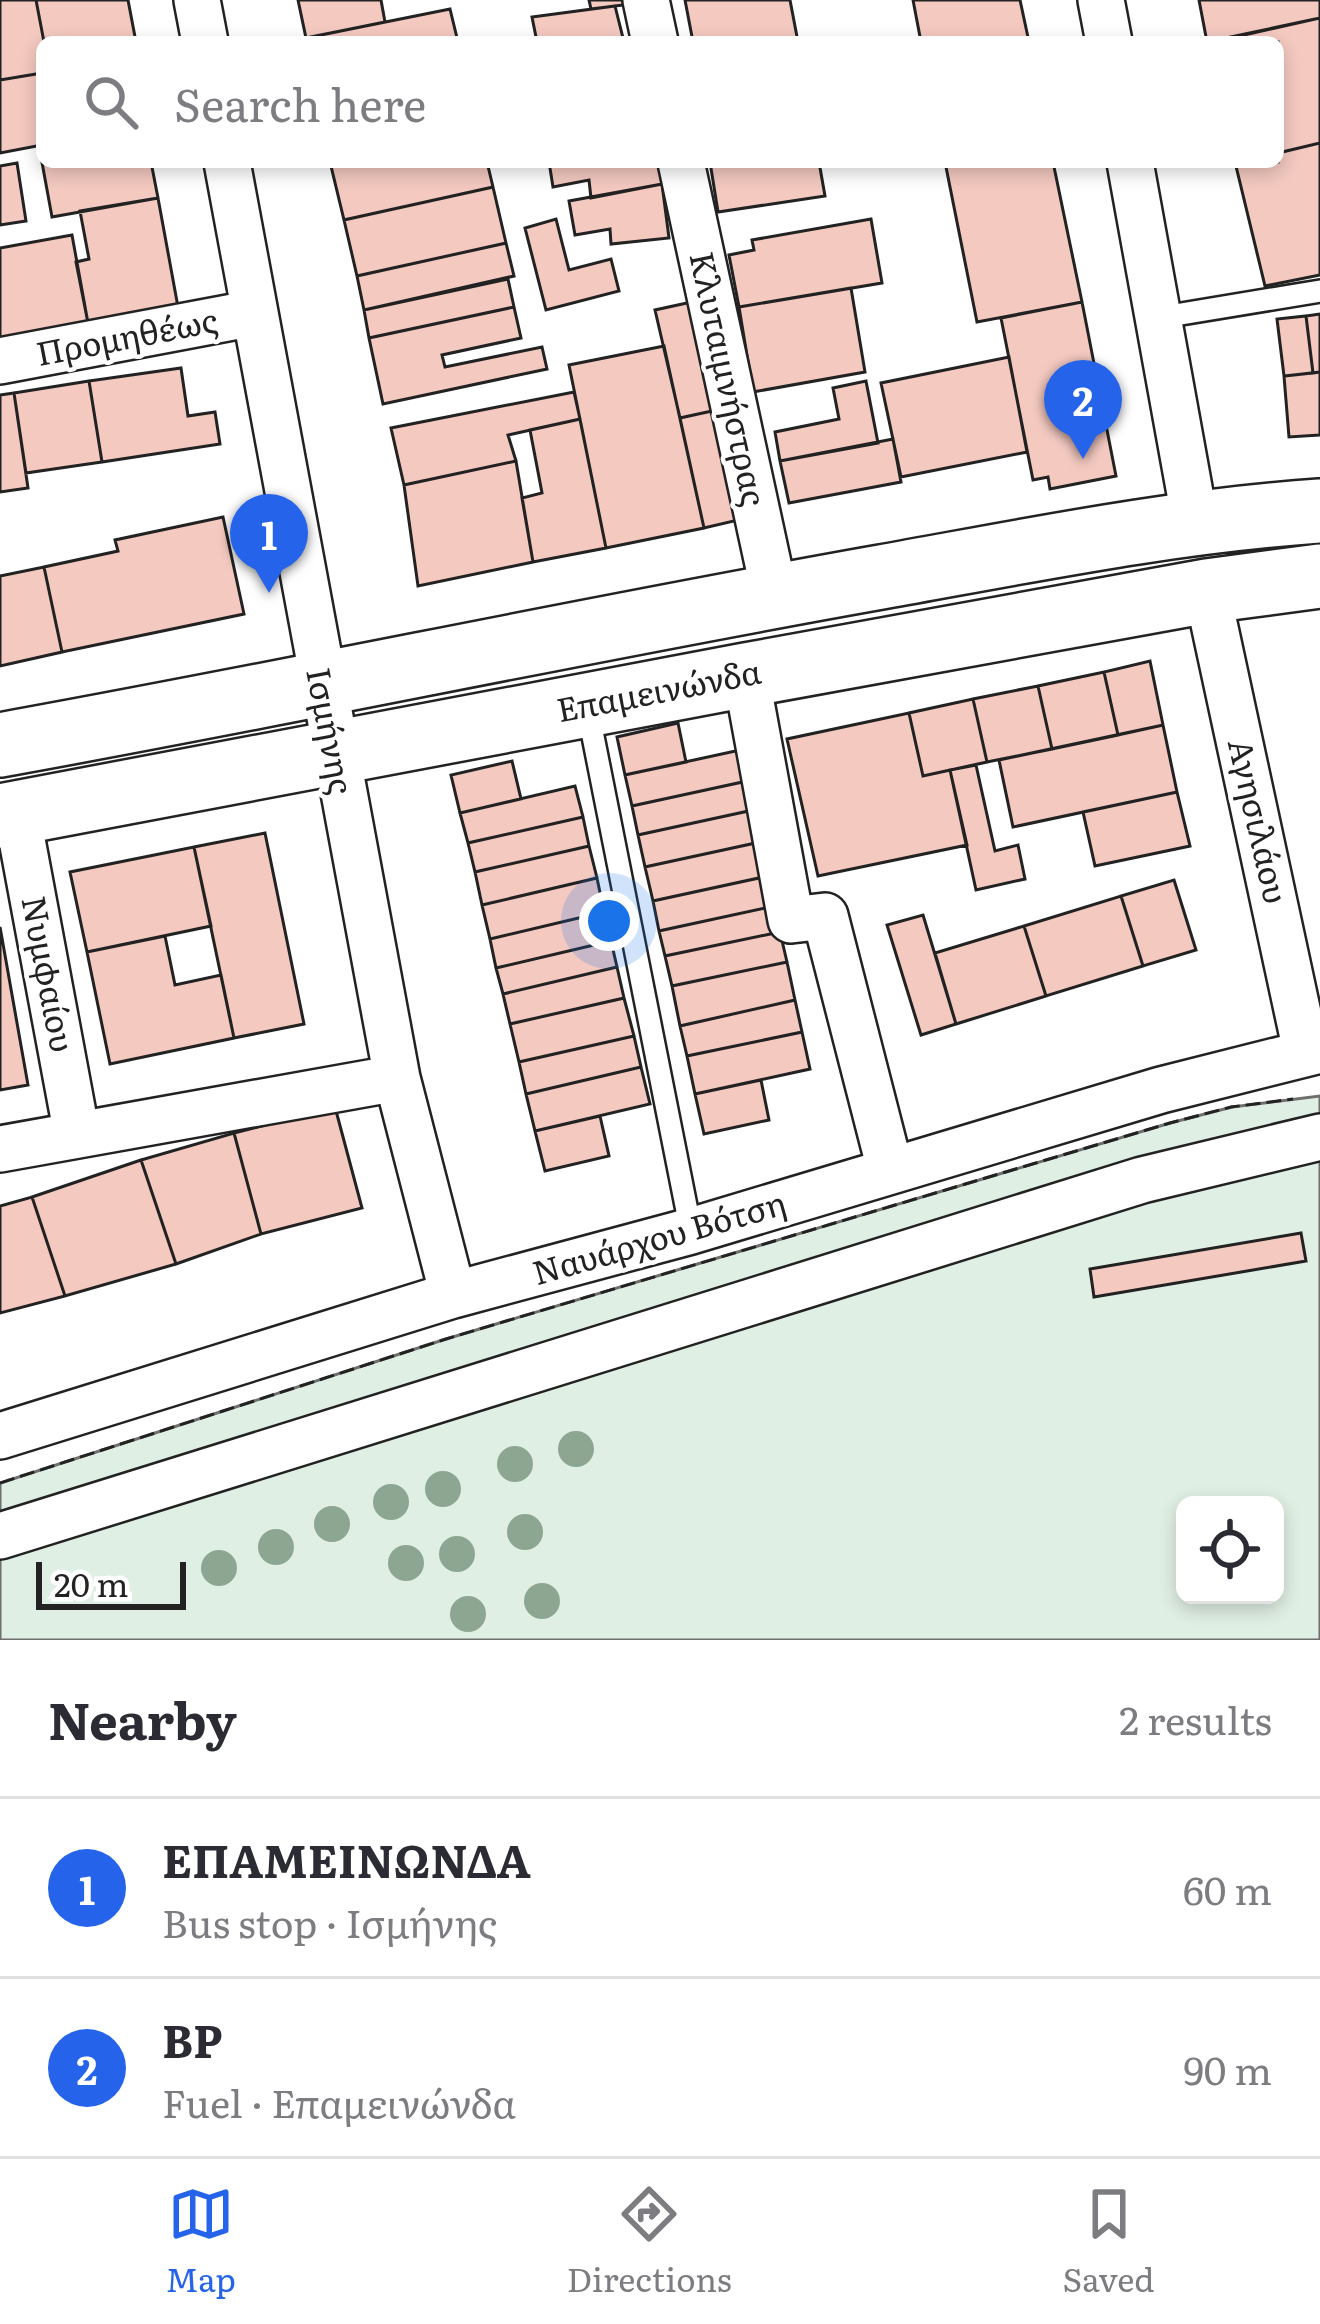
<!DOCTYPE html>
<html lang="en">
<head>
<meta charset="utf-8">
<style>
  :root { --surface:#fff; --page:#f2f2f3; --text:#2b2b33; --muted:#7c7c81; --line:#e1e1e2; --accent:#2563eb }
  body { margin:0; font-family:Literata,serif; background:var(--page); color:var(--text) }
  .controls { position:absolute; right:36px; bottom:36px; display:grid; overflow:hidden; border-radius:18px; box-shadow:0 6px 18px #0003 }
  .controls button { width:108px; height:108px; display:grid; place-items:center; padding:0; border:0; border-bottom:3px solid var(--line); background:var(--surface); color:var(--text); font:60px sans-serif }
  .scale { position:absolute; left:36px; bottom:30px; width:150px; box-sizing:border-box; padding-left:12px; border:6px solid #222; border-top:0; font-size:33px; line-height:42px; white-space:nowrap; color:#222; -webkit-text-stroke:9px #fff; paint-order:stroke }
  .you { position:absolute; left:609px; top:921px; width:42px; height:42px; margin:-30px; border:9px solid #fff; border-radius:50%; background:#1a73e8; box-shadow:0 0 0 18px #1a73e833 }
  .badge { display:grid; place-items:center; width:78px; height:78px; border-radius:50%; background:var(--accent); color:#fff; font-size:39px; font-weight:700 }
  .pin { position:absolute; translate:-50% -99px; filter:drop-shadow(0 3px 6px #0008) }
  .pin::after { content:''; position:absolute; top:63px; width:42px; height:36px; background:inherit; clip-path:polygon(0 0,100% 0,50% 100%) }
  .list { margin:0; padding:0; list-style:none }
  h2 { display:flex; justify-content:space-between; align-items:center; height:156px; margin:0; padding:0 48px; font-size:51px }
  h2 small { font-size:39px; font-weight:400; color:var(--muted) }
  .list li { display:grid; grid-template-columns:78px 1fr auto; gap:36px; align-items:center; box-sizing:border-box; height:180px; padding:0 48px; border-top:3px solid var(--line) }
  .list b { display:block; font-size:45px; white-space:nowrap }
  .list p { margin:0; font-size:39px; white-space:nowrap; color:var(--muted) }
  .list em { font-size:39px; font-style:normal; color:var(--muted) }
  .icon { flex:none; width:66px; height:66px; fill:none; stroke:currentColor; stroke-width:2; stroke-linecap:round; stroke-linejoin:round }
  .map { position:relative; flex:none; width:1320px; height:1640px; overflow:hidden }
  .search { position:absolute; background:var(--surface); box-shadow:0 6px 18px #0003; left:36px; right:36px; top:36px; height:132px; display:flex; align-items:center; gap:30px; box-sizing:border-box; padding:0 42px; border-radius:18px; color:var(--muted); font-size:45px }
  .sheet { height:516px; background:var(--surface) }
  nav { display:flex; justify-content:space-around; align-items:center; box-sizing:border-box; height:168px; border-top:3px solid var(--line); background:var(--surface); font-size:33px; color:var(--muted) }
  nav a { display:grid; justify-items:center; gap:6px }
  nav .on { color:var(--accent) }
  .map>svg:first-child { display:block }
  .green { fill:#e0efe3; stroke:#6f6f6f; stroke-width:3; fill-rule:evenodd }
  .building { fill:#f3c9c0; stroke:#222; stroke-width:3 }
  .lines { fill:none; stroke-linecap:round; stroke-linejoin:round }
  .lane-casing { stroke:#222; stroke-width:26 }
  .street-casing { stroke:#222; stroke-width:50 }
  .secondary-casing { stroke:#222; stroke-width:68 }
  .lane { stroke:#fff; stroke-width:21 }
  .street { stroke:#fff; stroke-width:45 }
  .secondary { stroke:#fff; stroke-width:63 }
  .fence { stroke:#222; stroke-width:3; stroke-dasharray:15 6; stroke-linecap:butt }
  .tree { fill:#8da692 }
  .labels { text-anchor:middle; stroke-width:9; stroke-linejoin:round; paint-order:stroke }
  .street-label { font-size:33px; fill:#222; stroke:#fff }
</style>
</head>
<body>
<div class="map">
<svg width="1320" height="1640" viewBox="0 0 1320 1640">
  <rect width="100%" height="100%" fill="#fff"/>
  <path class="green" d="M 1320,1096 L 1320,1640 L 0,1640 L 0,1483 L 446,1339 L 1170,1123 L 1232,1107 ZM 1185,1505 L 1275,1505 L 1275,1595 L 1185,1595 Z"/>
  <path class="building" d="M 0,0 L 36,0 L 44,42 L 42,73 L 0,80 Z
    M 36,0 L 128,0 L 136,42 L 44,42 Z
    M 298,0 L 381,0 L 385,22 L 306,38 Z
    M 589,0 L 630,0 L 631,4 L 591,9 Z
    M 685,0 L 790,0 L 798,42 L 693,42 Z
    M 913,0 L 1020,0 L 1029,42 L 921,42 Z
    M 1199,0 L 1320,0 L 1320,18 L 1207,42 Z
    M 615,6 L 624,42 L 537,42 L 532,17 Z
    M 450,9 L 458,42 L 307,42 L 306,38 Z
    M 1320,18 L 1320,143 L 1278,153 L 1278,42 L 1213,42 Z
    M 42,73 L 42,145 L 0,153 L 0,80 Z
    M 1320,143 L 1320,275 L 1265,286 L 1235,162 L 1278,162 L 1278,153 Z
    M 42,145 L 42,162 L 151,162 L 158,198 L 52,217 L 39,146 Z
    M 347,162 L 487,162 L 493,187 L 344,220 L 331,166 Z
    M 549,162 L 659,162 L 662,184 L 591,198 L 589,180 L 553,187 Z
    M 710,162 L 819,162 L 825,196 L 718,212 Z
    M 945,162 L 1053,162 L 1082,302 L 977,322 Z
    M 17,163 L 26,221 L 0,225 L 0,166 Z
    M 662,184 L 669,238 L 611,244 L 610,229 L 575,235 L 569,201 Z
    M 493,187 L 506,243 L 357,276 L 344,220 Z
    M 158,198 L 178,307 L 88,323 L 76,262 L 89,259 L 80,211 Z
    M 556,219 L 569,270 L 611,259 L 619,291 L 546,310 L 525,228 Z
    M 871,219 L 882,283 L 739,307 L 729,255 L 754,250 L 752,240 Z
    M 72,235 L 88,323 L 0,339 L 0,248 Z
    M 506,243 L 514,276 L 364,310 L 357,276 Z
    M 508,279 L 514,307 L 369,338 L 364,310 Z
    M 851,288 L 865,372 L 753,392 L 739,307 Z
    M 696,301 L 721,409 L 680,418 L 655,310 Z
    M 1082,302 L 1116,476 L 1050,489 L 1048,477 L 1033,480 L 1001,318 Z
    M 514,307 L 521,338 L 442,355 L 445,367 L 542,347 L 547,369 L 383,404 L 369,338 Z
    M 1320,314 L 1320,372 L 1313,373 L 1306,316 Z
    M 1306,316 L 1313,373 L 1284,376 L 1277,319 Z
    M 664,346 L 704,528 L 606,548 L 569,365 Z
    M 1009,357 L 1027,452 L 901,477 L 881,383 Z
    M 181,368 L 188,416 L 215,412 L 220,444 L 102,462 L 89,381 Z
    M 1320,372 L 1320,435 L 1289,437 L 1284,376 Z
    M 89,381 L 102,462 L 26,473 L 14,393 Z
    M 866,381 L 878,443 L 780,461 L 775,432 L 839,419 L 833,388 Z
    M 574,392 L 580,419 L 508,435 L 516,461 L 404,485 L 391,428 Z
    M 14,393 L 28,488 L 0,492 L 0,395 Z
    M 721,409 L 747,518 L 704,528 L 680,418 Z
    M 580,419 L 606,548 L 533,562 L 522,498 L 542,493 L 530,430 Z
    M 893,439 L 901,482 L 789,503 L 780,461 Z
    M 516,461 L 533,562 L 418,586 L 404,485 Z
    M 223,517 L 244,614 L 62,652 L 44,567 L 118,551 L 115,540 Z
    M 44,567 L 62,652 L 0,666 L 0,576 Z
    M 1150,661 L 1163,725 L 1118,735 L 1104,672 Z
    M 1104,672 L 1118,735 L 1052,749 L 1038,686 Z
    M 1038,686 L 1052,749 L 987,762 L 973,699 Z
    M 973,699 L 987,762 L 923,776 L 909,713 Z
    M 909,713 L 923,776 L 950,770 L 967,845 L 818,876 L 787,739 Z
    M 678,723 L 686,762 L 625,775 L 617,737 Z
    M 1163,725 L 1177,792 L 1013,827 L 999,760 Z
    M 740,750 L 747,781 L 632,806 L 625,775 Z
    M 512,761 L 521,799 L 460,813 L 451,775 Z
    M 976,765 L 995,851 L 1018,845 L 1025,879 L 976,890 L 950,770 Z
    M 747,781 L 753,810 L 638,835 L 632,806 Z
    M 575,786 L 583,817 L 468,843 L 460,813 Z
    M 1177,792 L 1190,846 L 1095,866 L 1083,812 Z
    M 753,810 L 760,842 L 645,867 L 638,835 Z
    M 583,817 L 589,846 L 475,872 L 468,843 Z
    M 265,833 L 304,1024 L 234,1038 L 194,847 Z
    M 760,842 L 768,876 L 653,901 L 645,867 Z
    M 589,846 L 597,878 L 482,905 L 475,872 Z
    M 194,847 L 211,926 L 87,952 L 70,872 Z
    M 768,876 L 774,906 L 659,931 L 653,901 Z
    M 597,878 L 604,912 L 490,939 L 482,905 Z
    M 1174,880 L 1196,950 L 1143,966 L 1121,896 Z
    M 1121,896 L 1143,966 L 1046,996 L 1024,926 Z
    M 774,906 L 780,932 L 665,956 L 659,931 Z
    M 604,912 L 611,941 L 496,968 L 490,939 Z
    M 923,915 L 956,1024 L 921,1035 L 887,925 Z
    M 1024,926 L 1046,996 L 956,1024 L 935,953 Z
    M 0,927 L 28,1085 L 0,1090 Z
    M 780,932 L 787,962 L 672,986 L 665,956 Z
    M 165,936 L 175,985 L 221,975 L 234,1038 L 110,1064 L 87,952 Z
    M 611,941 L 617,967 L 503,994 L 496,968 Z
    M 787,962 L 795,1000 L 680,1026 L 672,986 Z
    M 617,967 L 624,998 L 510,1024 L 503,994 Z
    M 624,998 L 634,1036 L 519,1062 L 510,1024 Z
    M 795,1000 L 802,1032 L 687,1056 L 680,1026 Z
    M 802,1032 L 810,1069 L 695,1094 L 687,1056 Z
    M 634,1036 L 641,1067 L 526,1094 L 519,1062 Z
    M 641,1067 L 650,1104 L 535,1131 L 526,1094 Z
    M 761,1080 L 769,1120 L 704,1134 L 695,1094 Z
    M 335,1107 L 362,1208 L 261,1234 L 234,1133 Z
    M 600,1116 L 609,1156 L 545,1171 L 535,1131 Z
    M 234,1133 L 261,1234 L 176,1264 L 141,1160 Z
    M 141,1160 L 176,1264 L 65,1296 L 32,1197 Z
    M 32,1197 L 65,1296 L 0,1313 L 0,1206 Z
    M 1301,1233 L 1306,1261 L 1094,1297 L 1090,1269 Z"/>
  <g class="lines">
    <defs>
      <path id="lane" d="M 1157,318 L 1320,291
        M 588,711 L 691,1231"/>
      <path id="street" d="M 197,0 L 205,42
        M 646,0 L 655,42
        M 1101,0 L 1109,42
        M 227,162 L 397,1078 L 453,1295
        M 681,162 L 775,596
        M 1130,162 L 1195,521
        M 0,361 L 254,313
        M 1207,591 L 1306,1051
        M 746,675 L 791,920 L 825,916 L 890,1169
        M 17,813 L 77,1135
        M 0,1149 L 397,1078
        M 0,1436 L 453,1295 L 691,1231 L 1161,1090 L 1320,1050
        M 0,1536 L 1142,1180 L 1320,1137"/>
      <path id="secondary" d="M 0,745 C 294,692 587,629 881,577 C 1027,551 1172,521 1320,511
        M 0,816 L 746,675 L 1207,591 L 1320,576"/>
    </defs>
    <use href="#lane" class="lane-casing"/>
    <use href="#street" class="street-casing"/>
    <use href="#secondary" class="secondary-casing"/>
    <use href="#lane" class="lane"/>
    <use href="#street" class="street"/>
    <use href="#secondary" class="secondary"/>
    <path class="fence" d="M 0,1483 L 446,1339 L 1170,1123 L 1231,1107 L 1293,1099"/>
  </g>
  <g class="tree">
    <circle cx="576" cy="1449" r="18"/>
    <circle cx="515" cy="1464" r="18"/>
    <circle cx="443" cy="1489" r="18"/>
    <circle cx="391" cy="1502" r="18"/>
    <circle cx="332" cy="1524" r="18"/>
    <circle cx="525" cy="1532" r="18"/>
    <circle cx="276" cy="1547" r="18"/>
    <circle cx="457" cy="1554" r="18"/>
    <circle cx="406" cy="1563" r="18"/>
    <circle cx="219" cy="1568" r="18"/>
    <circle cx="542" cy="1601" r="18"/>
    <circle cx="468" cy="1614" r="18"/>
  </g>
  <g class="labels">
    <g class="street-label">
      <text transform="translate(127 337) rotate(-11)" y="12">Προμηθέως</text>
      <text transform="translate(728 379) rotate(78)" y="12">Κλυταιμνήστρας</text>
      <text transform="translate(659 691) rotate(-11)" y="12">Επαμεινώνδα</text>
      <text transform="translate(330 731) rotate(79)" y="12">Ισμήνης</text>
      <text transform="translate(1258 821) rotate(77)" y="12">Αγησιλάου</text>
      <text transform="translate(48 974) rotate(79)" y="12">Νυμφαίου</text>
      <text transform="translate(659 1238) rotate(-16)" y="12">Ναυάρχου Βότση</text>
    </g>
  </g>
</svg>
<div class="controls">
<button><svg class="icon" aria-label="locate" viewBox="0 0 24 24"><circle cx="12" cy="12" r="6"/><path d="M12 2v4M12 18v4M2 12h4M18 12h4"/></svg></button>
</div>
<div class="scale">20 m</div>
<div class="you"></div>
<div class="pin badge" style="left:269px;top:593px">1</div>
<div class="pin badge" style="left:1083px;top:459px">2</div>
<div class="search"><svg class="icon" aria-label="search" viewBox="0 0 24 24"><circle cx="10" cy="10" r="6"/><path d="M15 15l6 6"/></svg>Search here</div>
</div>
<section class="sheet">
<h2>Nearby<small>2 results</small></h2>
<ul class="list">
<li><span class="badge">1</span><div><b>ΕΠΑΜΕΙΝΩΝΔΑ</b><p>Bus stop · Ισμήνης</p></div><em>60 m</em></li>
<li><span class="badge">2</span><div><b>BP</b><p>Fuel · Επαμεινώνδα</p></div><em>90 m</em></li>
</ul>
</section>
<nav>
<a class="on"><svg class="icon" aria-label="map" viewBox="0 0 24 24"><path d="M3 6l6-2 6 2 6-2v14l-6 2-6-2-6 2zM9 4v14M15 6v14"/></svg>Map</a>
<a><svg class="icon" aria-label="directions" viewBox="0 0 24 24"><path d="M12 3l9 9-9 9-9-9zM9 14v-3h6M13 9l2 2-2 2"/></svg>Directions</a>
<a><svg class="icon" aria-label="saved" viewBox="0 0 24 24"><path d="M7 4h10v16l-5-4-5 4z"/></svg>Saved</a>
</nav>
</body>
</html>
